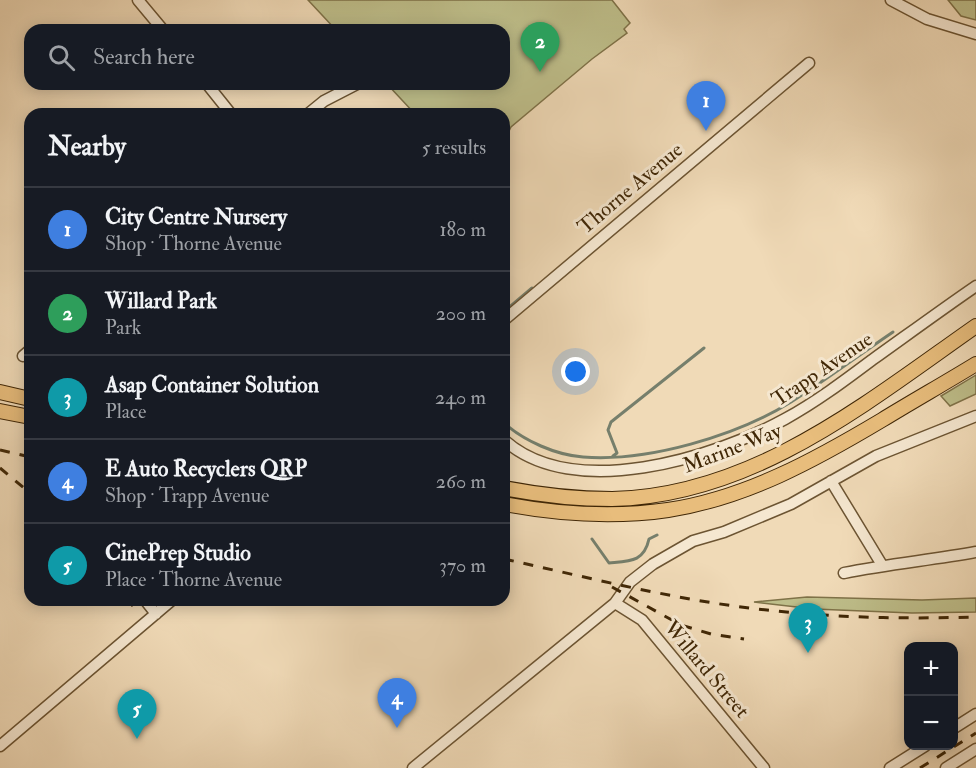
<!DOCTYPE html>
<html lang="en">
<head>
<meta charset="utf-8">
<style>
  :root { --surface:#171b24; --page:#20242c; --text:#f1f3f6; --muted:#9ea1a6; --line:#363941; --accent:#1a73e8 }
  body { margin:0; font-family:"IM FELL Double Pica",serif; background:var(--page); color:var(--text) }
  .controls { position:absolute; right:18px; bottom:18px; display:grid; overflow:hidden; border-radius:12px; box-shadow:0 3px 15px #0003 }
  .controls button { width:54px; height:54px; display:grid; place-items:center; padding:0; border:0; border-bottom:2px solid var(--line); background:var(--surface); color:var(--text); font:30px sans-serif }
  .you { position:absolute; left:576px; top:372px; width:21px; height:21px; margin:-15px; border:4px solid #fff; border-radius:50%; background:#1a73e8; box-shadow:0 0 0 9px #1a73e833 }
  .badge { display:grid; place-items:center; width:39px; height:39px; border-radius:50%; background:var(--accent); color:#fff; font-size:20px; font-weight:700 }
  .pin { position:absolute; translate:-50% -50px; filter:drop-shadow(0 2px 3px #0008) }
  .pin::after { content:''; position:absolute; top:32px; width:21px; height:18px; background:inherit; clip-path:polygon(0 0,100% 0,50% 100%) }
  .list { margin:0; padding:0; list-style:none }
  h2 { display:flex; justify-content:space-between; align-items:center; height:78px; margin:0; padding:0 24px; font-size:26px }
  h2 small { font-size:20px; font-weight:400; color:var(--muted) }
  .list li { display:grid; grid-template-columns:39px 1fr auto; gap:18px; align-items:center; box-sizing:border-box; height:84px; padding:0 24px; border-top:2px solid var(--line) }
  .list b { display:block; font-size:22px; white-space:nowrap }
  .list p { margin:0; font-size:20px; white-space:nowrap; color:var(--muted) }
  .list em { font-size:20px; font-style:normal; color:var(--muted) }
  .icon { flex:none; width:33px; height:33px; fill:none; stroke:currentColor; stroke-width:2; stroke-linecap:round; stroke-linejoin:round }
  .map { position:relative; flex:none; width:976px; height:768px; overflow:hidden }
  .search { position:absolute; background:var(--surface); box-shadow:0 3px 15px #0003; left:24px; top:24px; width:486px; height:66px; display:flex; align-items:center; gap:15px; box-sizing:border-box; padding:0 21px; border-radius:18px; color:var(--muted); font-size:22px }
  .panel { position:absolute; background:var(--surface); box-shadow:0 3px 15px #0003; left:24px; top:108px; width:486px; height:498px; border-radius:18px }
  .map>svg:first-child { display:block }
  .green { fill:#bebe8a; stroke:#7f7248; stroke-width:1.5 }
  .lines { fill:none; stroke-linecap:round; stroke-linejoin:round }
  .stream { stroke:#767f6c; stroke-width:3 }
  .minor-casing { stroke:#6c5432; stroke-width:13 }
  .major-casing { stroke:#402706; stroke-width:16 }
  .minor { stroke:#f5e7d0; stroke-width:10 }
  .major { stroke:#e8bd7c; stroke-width:14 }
  .rail { stroke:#402706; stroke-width:3; stroke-dasharray:10 10; stroke-linecap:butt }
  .labels { text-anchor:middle; stroke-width:6; stroke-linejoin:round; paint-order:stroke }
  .street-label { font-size:21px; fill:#402706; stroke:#f5e7d0 }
</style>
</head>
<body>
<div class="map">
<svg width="976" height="768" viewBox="0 0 976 768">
  <rect width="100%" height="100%" fill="#f0dab7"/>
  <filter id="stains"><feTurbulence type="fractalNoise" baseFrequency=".00333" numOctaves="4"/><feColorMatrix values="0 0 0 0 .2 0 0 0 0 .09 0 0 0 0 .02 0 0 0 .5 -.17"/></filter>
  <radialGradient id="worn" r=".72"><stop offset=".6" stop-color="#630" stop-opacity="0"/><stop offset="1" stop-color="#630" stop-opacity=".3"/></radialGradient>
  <path class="green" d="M 308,0 L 612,0 L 630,23 L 624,29 L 627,33 L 592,59 L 511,127 L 504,141 L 504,114 L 415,114 L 387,84 L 504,84 L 504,30 L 336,30 Z
    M 948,0 L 976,0 L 976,20 L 961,16 Z
    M 976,375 L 976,394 L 950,406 L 941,396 Z
    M 807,597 L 922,600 L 976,598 L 976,612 L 912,613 L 814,609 L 754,602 Z"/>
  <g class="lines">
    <path class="stream" d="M 506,310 L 532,288
      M 504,423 C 524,441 556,455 583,457 C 648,462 736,436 791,402 C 826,380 859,355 893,332
      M 613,456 L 617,453 L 608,430 L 611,422 L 704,348
      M 592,539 L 609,563 C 630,561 644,562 649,539 L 657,535"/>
    <defs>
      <path id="minor" d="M 138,0 L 163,30
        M 891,0 L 927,19 L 976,34
        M 207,84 L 231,114
        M 308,114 L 324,101 L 357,84
        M 504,320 L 809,63
        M 23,356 L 30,350
        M 504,440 C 573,502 714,458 785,419 C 816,402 844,381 872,360 C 907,335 941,310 976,286
        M 831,481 L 882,565
        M 844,573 C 888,564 932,560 976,552
        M 145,600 L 156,614
        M 615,603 L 642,620 L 764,768
        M 954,728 L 976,714
        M 0,746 L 172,600
        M 413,768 L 615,603 L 630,582 L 653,564 L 693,541 L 724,532 L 791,504 L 876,456 L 976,416
        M 890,768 L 925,746
        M 946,768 L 976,749"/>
      <path id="major" d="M 0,392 L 30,399
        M 0,411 L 30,417
        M 504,488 C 540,495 576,499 612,499 C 753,496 866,403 976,326
        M 504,504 C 557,514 614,518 668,510 C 746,498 815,460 882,420 C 913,401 945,383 976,364"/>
    </defs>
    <use href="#minor" class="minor-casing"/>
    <use href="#major" class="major-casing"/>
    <use href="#minor" class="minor"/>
    <use href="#major" class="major"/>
    <path class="rail" d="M 0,450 L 30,457
      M 0,468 L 30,493
      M 504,559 C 591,578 679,601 767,610 C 837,618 906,619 976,617
      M 612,587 L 681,625 L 711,634 L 744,639
      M 128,600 L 133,606
      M 920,768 L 976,733"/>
  </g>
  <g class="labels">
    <g class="street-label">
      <text transform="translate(630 188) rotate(-40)" y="7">Thorne Avenue</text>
      <text transform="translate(822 369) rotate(-34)" y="7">Trapp Avenue</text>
      <text transform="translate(732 448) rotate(-21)" y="7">Marine Way</text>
      <text transform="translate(707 669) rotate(50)" y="7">Willard Street</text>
    </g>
  </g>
  <rect width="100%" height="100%" filter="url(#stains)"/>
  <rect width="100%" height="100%" fill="url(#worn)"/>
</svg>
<div class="controls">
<button>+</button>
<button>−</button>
</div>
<div class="you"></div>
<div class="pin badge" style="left:706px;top:131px;background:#3f7fe0">1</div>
<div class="pin badge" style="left:540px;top:72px;background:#2e9e5b">2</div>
<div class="pin badge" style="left:808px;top:653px;background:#0f9aa8">3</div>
<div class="pin badge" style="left:397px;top:728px;background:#3f7fe0">4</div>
<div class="pin badge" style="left:137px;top:739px;background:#0f9aa8">5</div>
<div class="search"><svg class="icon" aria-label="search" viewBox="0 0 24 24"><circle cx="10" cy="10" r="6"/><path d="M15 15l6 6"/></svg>Search here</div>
<section class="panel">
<h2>Nearby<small>5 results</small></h2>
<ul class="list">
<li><span class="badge" style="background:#3f7fe0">1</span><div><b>City Centre Nursery</b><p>Shop · Thorne Avenue</p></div><em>180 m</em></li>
<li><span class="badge" style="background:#2e9e5b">2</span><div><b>Willard Park</b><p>Park</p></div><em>200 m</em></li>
<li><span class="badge" style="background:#0f9aa8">3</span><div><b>Asap Container Solution</b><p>Place</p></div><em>240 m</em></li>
<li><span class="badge" style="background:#3f7fe0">4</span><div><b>E Auto Recyclers QRP</b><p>Shop · Trapp Avenue</p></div><em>260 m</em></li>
<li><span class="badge" style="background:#0f9aa8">5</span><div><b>CinePrep Studio</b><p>Place · Thorne Avenue</p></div><em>370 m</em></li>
</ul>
</section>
</div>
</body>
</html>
